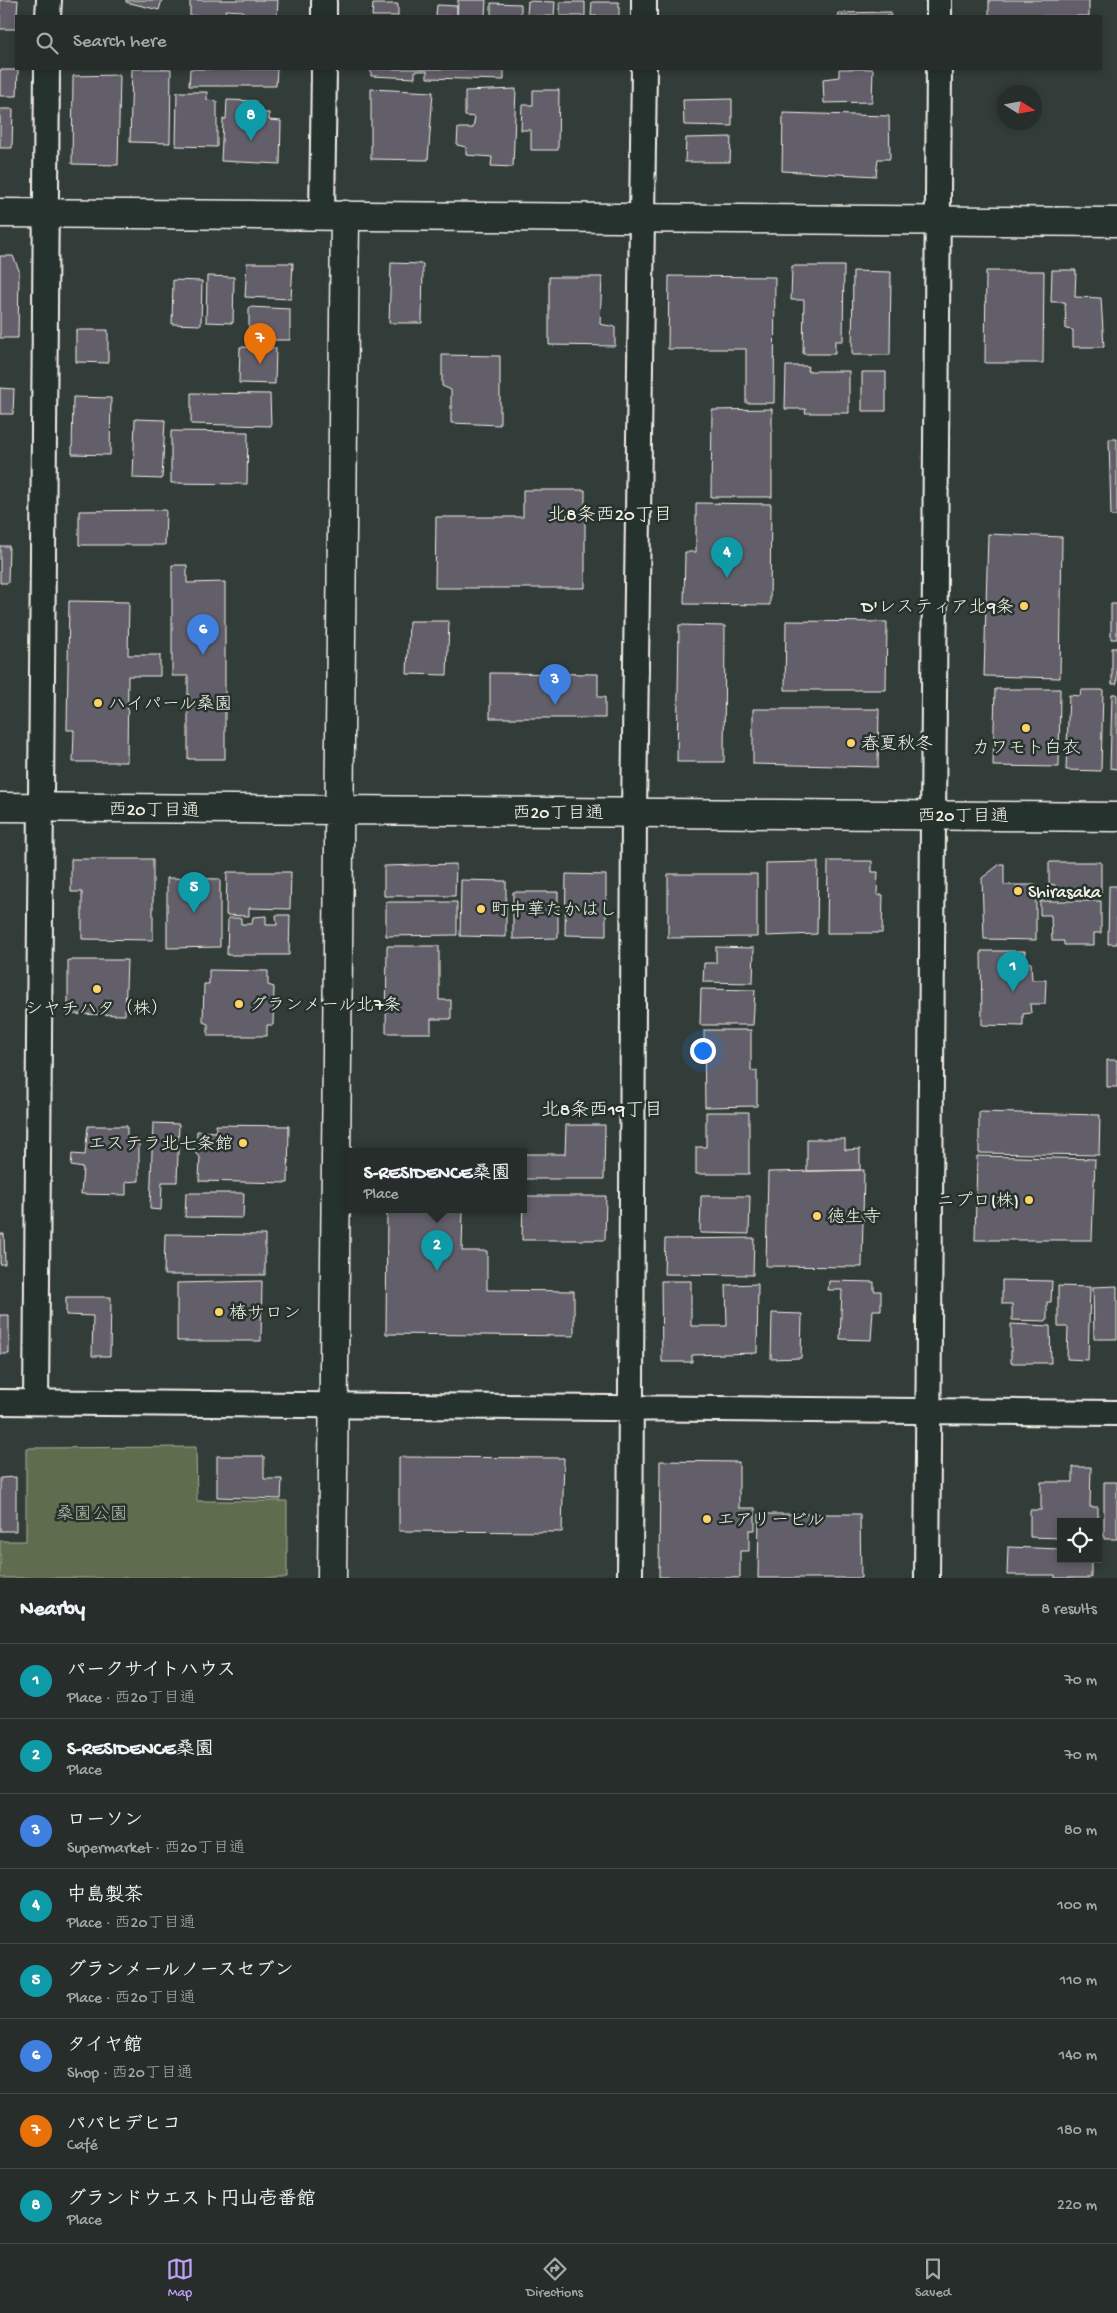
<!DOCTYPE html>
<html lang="en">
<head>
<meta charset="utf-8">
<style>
  :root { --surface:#262d2b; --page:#323937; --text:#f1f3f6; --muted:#a4a8a9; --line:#424947; --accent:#bca0f2 }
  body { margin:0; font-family:"Gochi Hand","Klee One",sans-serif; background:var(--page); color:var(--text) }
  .controls { position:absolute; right:15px; bottom:15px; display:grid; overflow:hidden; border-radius:0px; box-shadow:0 2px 8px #0003 }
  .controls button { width:45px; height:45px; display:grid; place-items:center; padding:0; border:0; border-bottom:1px solid var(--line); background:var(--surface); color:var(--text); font:25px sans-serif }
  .compass { position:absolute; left:997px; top:85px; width:45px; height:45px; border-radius:50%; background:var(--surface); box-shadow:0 2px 8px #0003; rotate:101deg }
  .you { position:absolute; left:702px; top:1050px; width:18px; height:18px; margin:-12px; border:4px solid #fff; border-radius:50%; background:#1a73e8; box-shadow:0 0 0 8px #1a73e833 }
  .badge { display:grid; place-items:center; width:32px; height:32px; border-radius:50%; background:var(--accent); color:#fff; font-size:16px; font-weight:700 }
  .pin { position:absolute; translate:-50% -41px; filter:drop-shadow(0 1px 2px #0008) }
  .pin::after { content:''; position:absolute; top:26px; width:18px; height:15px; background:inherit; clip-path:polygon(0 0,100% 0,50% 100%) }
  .popup { position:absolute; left:347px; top:1148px; width:180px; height:65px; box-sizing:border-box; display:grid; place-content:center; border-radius:0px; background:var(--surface); filter:drop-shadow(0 1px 4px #0005); font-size:16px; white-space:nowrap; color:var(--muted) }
  .popup b { font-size:19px; color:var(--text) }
  .popup::after { content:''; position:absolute; left:50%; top:100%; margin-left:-10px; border:10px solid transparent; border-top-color:var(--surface) }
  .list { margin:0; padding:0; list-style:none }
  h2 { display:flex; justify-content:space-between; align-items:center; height:65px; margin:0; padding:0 20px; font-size:21px }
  h2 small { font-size:16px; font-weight:400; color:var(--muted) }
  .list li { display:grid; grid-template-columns:32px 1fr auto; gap:15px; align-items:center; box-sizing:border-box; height:75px; padding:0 20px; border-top:1px solid var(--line) }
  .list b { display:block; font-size:19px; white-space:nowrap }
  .list p { margin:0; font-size:16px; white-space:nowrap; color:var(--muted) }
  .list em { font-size:16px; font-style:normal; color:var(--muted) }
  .icon { flex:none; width:28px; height:28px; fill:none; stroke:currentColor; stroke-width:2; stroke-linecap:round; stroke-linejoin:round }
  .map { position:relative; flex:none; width:1117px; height:1578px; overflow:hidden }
  .search { position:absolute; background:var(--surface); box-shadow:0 2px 8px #0003; left:15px; right:15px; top:15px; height:55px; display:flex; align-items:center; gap:12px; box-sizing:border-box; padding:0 18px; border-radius:0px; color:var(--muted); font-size:19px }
  .sheet { height:665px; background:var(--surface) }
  nav { display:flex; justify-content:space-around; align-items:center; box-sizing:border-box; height:70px; border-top:1px solid var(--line); background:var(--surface); font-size:14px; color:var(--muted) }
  nav a { display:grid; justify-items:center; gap:2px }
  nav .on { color:var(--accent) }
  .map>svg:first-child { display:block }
  .green { fill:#5e6c4d; stroke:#a9ae9a }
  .building { fill:#625f6b; stroke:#f4f1e8 }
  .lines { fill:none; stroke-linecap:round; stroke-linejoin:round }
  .street-casing { stroke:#f4f1e8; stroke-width:28 }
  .secondary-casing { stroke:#f4f1e8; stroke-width:31 }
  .street { stroke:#26332d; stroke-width:24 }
  .secondary { stroke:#26332d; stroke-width:28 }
  .poi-dot { fill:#ffd166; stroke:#26332d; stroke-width:2 }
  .labels { text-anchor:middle; stroke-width:5; stroke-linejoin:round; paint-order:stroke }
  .poi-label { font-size:18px; fill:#f4f1e8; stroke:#26332d; text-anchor:start }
  .street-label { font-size:18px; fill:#f4f1e8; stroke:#26332d }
  .park-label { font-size:18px; fill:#b8bcaa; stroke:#26332d }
  .neighbourhood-label { font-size:19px; fill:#f4f1e8; stroke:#26332d }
</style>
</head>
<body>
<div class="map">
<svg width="1117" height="1578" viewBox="0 0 1117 1578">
  <rect width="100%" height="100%" fill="#323c39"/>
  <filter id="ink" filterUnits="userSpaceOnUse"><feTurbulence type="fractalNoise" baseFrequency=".02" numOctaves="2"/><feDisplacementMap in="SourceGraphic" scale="10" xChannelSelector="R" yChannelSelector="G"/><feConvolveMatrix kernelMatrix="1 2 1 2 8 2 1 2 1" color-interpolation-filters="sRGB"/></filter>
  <g filter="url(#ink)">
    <path class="green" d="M 196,1447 L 197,1501 L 287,1501 L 287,1578 L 0,1578 L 0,1541 L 26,1541 L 26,1448 Z"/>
    <path class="building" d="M 0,0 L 18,0 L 16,29 L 0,29 Z
      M 126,0 L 162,0 L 159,10 L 126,2 Z
      M 190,0 L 278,0 L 277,16 L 242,16 L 243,11 L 225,10 L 227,16 L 190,16 Z
      M 458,0 L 486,0 L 485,16 L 457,16 Z
      M 989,0 L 1089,0 L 1089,16 L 989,16 Z
      M 528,1 L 555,2 L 554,16 L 527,16 Z
      M 560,2 L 585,2 L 585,16 L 560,16 Z
      M 592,2 L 619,2 L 619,16 L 591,16 Z
      M 491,3 L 521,4 L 521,16 L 491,16 Z
      M 373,4 L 398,4 L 398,16 L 372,16 Z
      M 437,5 L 457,6 L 457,16 L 436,16 Z
      M 891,12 L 891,16 L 838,16 L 838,13 Z
      M 132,69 L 171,69 L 170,143 L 130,142 Z
      M 190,69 L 277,69 L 276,86 L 189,86 Z
      M 371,69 L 504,69 L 504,80 L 427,78 L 427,71 L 415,71 L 415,78 L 371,76 Z
      M 839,69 L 873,69 L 872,102 L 824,103 L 823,79 L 839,77 Z
      M 0,70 L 18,70 L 17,96 L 0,96 Z
      M 120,75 L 118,165 L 72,164 L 73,76 Z
      M 371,89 L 433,92 L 428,160 L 371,159 Z
      M 516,89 L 513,167 L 491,166 L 492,157 L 466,155 L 466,147 L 457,145 L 458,128 L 473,128 L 475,117 L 465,116 L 465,91 Z
      M 533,90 L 559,90 L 558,150 L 531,150 L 531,130 L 521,130 L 522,105 L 533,105 Z
      M 177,92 L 207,92 L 207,100 L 217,101 L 217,147 L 176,146 Z
      M 732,99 L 732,126 L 684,125 L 683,100 Z
      M 227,100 L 256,101 L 256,113 L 269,113 L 269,120 L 281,121 L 280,164 L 221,161 L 223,119 L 226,119 Z
      M 0,109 L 13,109 L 12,148 L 0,148 Z
      M 783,113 L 889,116 L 890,159 L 878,159 L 876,176 L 782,171 Z
      M 731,137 L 730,162 L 685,162 L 686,138 Z
      M 0,256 L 13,256 L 19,270 L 18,338 L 0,338 Z
      M 247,263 L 293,263 L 291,299 L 245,297 Z
      M 391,263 L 423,264 L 422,323 L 389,323 Z
      M 792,266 L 844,266 L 843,341 L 835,341 L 835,354 L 803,354 L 804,300 L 791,300 Z
      M 1052,270 L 1076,270 L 1075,297 L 1101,298 L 1104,347 L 1073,347 L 1073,330 L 1066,329 L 1065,302 L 1051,302 Z
      M 853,271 L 891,272 L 890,355 L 852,355 Z
      M 986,271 L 1044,271 L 1043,363 L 985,363 Z
      M 207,276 L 234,277 L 233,323 L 206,322 Z
      M 669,276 L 775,277 L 774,403 L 746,403 L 746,349 L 668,349 Z
      M 549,277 L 602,277 L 600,324 L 615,327 L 615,346 L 549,345 Z
      M 173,280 L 202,281 L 201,325 L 172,324 Z
      M 249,307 L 290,309 L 290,340 L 249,340 Z
      M 76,330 L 108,330 L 108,363 L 76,362 Z
      M 240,347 L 276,348 L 275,384 L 239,383 Z
      M 442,355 L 500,356 L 500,425 L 451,423 L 451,390 L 442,386 Z
      M 786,366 L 808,366 L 807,371 L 849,371 L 849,413 L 805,413 L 806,409 L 785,409 Z
      M 862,372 L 886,372 L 886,411 L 862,411 Z
      M 0,388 L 14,389 L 13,414 L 0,414 Z
      M 191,393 L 270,394 L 271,426 L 191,424 Z
      M 73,397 L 111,398 L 110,455 L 72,454 Z
      M 772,409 L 772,497 L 711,497 L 712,410 Z
      M 135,419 L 165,420 L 162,479 L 133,478 Z
      M 171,431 L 248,432 L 247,484 L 171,483 Z
      M 1109,439 L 1117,439 L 1117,516 L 1111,516 Z
      M 523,490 L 585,490 L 585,588 L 435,588 L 436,517 L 523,517 Z
      M 696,503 L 771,504 L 770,605 L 684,604 L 685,552 L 696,552 Z
      M 166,510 L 165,545 L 79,545 L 79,511 Z
      M 988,534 L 1062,537 L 1060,678 L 984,676 Z
      M 0,546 L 9,546 L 8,583 L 0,583 Z
      M 172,565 L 187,565 L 187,583 L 225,582 L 225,759 L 188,759 L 188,676 L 172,676 Z
      M 69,601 L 129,602 L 128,655 L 160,655 L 160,676 L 128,676 L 127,762 L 73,762 L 74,730 L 67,730 Z
      M 1111,604 L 1117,604 L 1117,639 L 1111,639 Z
      M 409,621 L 449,621 L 447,675 L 407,674 Z
      M 786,621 L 887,622 L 886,690 L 785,690 Z
      M 679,625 L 725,626 L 724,762 L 677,762 Z
      M 1112,648 L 1117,648 L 1117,684 L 1112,684 Z
      M 490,673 L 598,674 L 598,697 L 605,697 L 605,718 L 490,718 Z
      M 995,689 L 1060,689 L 1059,767 L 993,766 Z
      M 1081,690 L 1103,690 L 1101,771 L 1066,770 L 1069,695 L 1080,696 Z
      M 1112,694 L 1117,694 L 1117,769 L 1110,768 Z
      M 753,709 L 879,709 L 878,767 L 753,764 Z
      M 71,859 L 153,859 L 153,940 L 82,939 L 82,892 L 71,892 Z
      M 828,861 L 872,861 L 872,872 L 878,872 L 877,895 L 883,895 L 882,933 L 827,933 Z
      M 818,862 L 817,934 L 766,936 L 766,863 Z
      M 1049,862 L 1101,862 L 1101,896 L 1055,897 L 1055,885 L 1049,884 Z
      M 456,864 L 455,896 L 384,896 L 384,866 Z
      M 1000,864 L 1004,864 L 1004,885 L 1036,885 L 1036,940 L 984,939 L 982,878 Z
      M 227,872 L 291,872 L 290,909 L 249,908 L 249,916 L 226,915 Z
      M 566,874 L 606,875 L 606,936 L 565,935 Z
      M 668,874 L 757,874 L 757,937 L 668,938 Z
      M 167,878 L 220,879 L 220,947 L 167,948 Z
      M 461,880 L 506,881 L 506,937 L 460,936 Z
      M 1109,886 L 1117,886 L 1117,944 L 1108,944 Z
      M 513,892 L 558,892 L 558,938 L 513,939 Z
      M 1040,901 L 1101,901 L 1101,933 L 1094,933 L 1094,945 L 1064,945 L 1064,941 L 1052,941 L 1051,915 L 1040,915 Z
      M 386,902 L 457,902 L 457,935 L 386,936 Z
      M 276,915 L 290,915 L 289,955 L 227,955 L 228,918 L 241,918 L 241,924 L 252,924 L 253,917 L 266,916 L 266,925 L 277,925 Z
      M 387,946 L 439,946 L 439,1000 L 451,1000 L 451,1019 L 431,1019 L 431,1033 L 386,1033 Z
      M 716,947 L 754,948 L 753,983 L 703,982 L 704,963 L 716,963 Z
      M 981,951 L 1025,951 L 1024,962 L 1031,963 L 1032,980 L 1046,980 L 1045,1004 L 1030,1004 L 1031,1013 L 1023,1014 L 1023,1026 L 982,1025 Z
      M 68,960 L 127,960 L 125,1015 L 68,1014 Z
      M 209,970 L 268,971 L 268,985 L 274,987 L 273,1025 L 267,1025 L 267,1036 L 208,1036 L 208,1024 L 203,1022 L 204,984 L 209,984 Z
      M 701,989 L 755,990 L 753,1025 L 700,1025 Z
      M 704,1030 L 751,1030 L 751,1071 L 757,1070 L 757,1106 L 705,1107 Z
      M 1107,1060 L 1117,1060 L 1117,1087 L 1107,1087 Z
      M 706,1112 L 749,1112 L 749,1174 L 696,1174 L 696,1147 L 706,1147 Z
      M 979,1112 L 1100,1115 L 1099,1155 L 979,1153 Z
      M 153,1123 L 179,1124 L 177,1182 L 162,1182 L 161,1210 L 150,1209 Z
      M 216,1125 L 289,1126 L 288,1183 L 199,1181 L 200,1157 L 196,1154 L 197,1131 L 216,1132 Z
      M 566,1125 L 605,1125 L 604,1179 L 523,1179 L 523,1154 L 565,1154 Z
      M 88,1126 L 127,1126 L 127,1140 L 139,1139 L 139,1181 L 126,1182 L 126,1195 L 81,1194 L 83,1168 L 71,1166 L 72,1154 L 85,1155 Z
      M 807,1139 L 845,1139 L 845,1150 L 860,1149 L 860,1170 L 807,1171 Z
      M 977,1156 L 1095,1159 L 1092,1240 L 975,1240 Z
      M 864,1170 L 862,1267 L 766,1266 L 768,1172 Z
      M 186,1193 L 244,1193 L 243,1218 L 185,1217 Z
      M 523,1196 L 606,1196 L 605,1240 L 522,1240 Z
      M 701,1196 L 750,1196 L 749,1234 L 700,1233 Z
      M 387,1210 L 463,1210 L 462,1251 L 487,1251 L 487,1290 L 574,1291 L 574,1336 L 386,1334 Z
      M 0,1234 L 4,1234 L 5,1264 L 0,1264 Z
      M 165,1234 L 265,1235 L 265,1275 L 164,1275 Z
      M 754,1238 L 753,1275 L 664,1274 L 665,1239 Z
      M 1002,1280 L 1052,1281 L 1051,1302 L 1047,1302 L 1047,1321 L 1012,1320 L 1012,1304 L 1002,1304 Z
      M 262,1281 L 261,1341 L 177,1341 L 177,1283 Z
      M 661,1281 L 691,1281 L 691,1326 L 727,1326 L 726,1285 L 758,1284 L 757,1353 L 692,1355 L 692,1362 L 662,1362 Z
      M 829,1281 L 874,1282 L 874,1291 L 881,1291 L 881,1310 L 873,1310 L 871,1340 L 840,1339 L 842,1290 L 828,1290 Z
      M 1058,1286 L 1090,1287 L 1088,1360 L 1067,1359 L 1068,1327 L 1058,1327 Z
      M 1117,1286 L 1117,1339 L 1094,1339 L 1093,1287 Z
      M 66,1297 L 111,1297 L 110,1356 L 92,1356 L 93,1316 L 66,1315 Z
      M 772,1313 L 802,1314 L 801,1358 L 771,1359 Z
      M 0,1315 L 9,1315 L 9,1354 L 0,1354 Z
      M 1011,1324 L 1050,1326 L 1051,1363 L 1011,1363 Z
      M 217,1456 L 264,1456 L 264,1479 L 282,1479 L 281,1499 L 217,1497 Z
      M 399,1457 L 564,1458 L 562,1532 L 399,1531 Z
      M 660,1461 L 739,1462 L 739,1508 L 755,1508 L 755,1530 L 749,1530 L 749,1551 L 740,1551 L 740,1578 L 659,1577 Z
      M 1073,1467 L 1091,1467 L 1090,1507 L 1098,1507 L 1098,1522 L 1061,1522 L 1061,1538 L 1030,1537 L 1030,1510 L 1041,1510 L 1041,1482 L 1073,1482 Z
      M 16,1477 L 16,1531 L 0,1531 L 0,1478 Z
      M 1104,1482 L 1117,1482 L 1117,1539 L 1104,1539 Z
      M 759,1514 L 860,1514 L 861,1578 L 758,1578 Z
      M 1008,1547 L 1061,1549 L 1061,1559 L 1091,1559 L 1091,1578 L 1055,1578 L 1055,1575 L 1007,1575 Z"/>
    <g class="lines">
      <defs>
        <path id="street" d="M 48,16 L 49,0
          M 324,16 L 324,0
          M 644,16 L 644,0
          M 939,16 L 939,0
          M 322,215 L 324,69
          M 0,1402 L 1117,1413
          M 36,1402 L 47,69
          M 630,1578 L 634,812 L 644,69
          M 927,1578 L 939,69"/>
        <path id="secondary" d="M 0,213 L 1117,222
          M 0,807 L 1117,817
          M 332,1578 L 345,215"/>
      </defs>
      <use href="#street" class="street-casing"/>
      <use href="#secondary" class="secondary-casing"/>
      <use href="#street" class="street"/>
      <use href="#secondary" class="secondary"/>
    </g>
  </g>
  <g class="poi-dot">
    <circle cx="1024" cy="606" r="5"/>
    <circle cx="98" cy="703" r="5"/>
    <circle cx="1026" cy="728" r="5"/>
    <circle cx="851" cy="743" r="5"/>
    <circle cx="1018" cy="891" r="5"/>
    <circle cx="481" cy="909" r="5"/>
    <circle cx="97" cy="989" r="5"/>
    <circle cx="239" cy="1004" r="5"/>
    <circle cx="243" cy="1143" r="5"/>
    <circle cx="1029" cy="1200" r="5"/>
    <circle cx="817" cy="1216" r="5"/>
    <circle cx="219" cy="1312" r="5"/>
    <circle cx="707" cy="1519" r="5"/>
  </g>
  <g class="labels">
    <g class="poi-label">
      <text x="1014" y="612" text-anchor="end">D'レスティア北9条</text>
      <text x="108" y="709">ハイパール桑園</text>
      <text x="861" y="749">春夏秋冬</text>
      <text x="1026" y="753" text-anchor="middle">カワモト白衣</text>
      <text x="1028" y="897">Shirasaka</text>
      <text x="491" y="915">町中華たかはし</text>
      <text x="249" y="1010">グランメール北7条</text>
      <text x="97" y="1014" text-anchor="middle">シヤチハタ（株）</text>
      <text x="233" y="1149" text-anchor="end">エステラ北七条館</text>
      <text x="1019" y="1206" text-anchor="end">ニプロ(株)</text>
      <text x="827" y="1222">徳生寺</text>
      <text x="229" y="1318">椿サロン</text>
      <text x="717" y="1525">エアリービル</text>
    </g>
    <g class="street-label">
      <text transform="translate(154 809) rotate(1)" y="6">西20丁目通</text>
      <text x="558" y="818">西20丁目通</text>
      <text x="963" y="821">西20丁目通</text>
    </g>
    <g class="park-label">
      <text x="92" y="1519">桑園公園</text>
    </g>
    <g class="neighbourhood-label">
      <text x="610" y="520">北8条西20丁目</text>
      <text x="602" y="1115">北8条西19丁目</text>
    </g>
  </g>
</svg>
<div class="controls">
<button><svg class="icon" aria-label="locate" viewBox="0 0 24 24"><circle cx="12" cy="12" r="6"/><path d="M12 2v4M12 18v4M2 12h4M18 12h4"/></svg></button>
</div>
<svg class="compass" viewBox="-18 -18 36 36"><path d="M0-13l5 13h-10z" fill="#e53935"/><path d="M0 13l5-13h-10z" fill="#a4a8a9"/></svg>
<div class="you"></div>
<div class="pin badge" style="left:1013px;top:992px;background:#0f9aa8">1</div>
<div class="pin badge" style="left:437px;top:1271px;background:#0f9aa8">2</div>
<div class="popup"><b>S-RESIDENCE桑園</b>Place</div>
<div class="pin badge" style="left:555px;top:705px;background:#3f7fe0">3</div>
<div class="pin badge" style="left:727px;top:578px;background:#0f9aa8">4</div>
<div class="pin badge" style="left:194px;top:913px;background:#0f9aa8">5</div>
<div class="pin badge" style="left:203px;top:655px;background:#3f7fe0">6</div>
<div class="pin badge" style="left:260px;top:364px;background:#e8710a">7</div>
<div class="pin badge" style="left:251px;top:141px;background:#0f9aa8">8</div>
<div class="search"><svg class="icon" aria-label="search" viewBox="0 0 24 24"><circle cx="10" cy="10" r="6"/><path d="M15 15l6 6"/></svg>Search here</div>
</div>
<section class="sheet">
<h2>Nearby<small>8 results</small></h2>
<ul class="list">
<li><span class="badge" style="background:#0f9aa8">1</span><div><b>パークサイトハウス</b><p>Place · 西20丁目通</p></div><em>70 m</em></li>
<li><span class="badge" style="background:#0f9aa8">2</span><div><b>S-RESIDENCE桑園</b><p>Place</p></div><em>70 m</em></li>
<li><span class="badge" style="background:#3f7fe0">3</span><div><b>ローソン</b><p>Supermarket · 西20丁目通</p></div><em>80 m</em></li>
<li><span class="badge" style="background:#0f9aa8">4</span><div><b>中島製茶</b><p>Place · 西20丁目通</p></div><em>100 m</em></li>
<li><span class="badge" style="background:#0f9aa8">5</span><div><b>グランメールノースセブン</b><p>Place · 西20丁目通</p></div><em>110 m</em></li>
<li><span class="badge" style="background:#3f7fe0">6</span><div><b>タイヤ館</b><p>Shop · 西20丁目通</p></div><em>140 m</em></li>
<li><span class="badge" style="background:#e8710a">7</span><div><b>パパヒデヒコ</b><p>Café</p></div><em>180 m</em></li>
<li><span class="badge" style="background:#0f9aa8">8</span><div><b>グランドウエスト円山壱番館</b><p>Place</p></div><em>220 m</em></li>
</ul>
</section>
<nav>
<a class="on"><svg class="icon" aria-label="map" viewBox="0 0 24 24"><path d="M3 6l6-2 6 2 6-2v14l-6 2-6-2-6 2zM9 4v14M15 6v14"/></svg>Map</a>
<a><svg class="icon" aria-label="directions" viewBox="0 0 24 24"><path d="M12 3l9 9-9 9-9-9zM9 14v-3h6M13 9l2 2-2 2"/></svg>Directions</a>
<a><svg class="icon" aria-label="saved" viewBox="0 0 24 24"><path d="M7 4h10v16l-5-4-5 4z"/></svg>Saved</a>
</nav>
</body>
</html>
